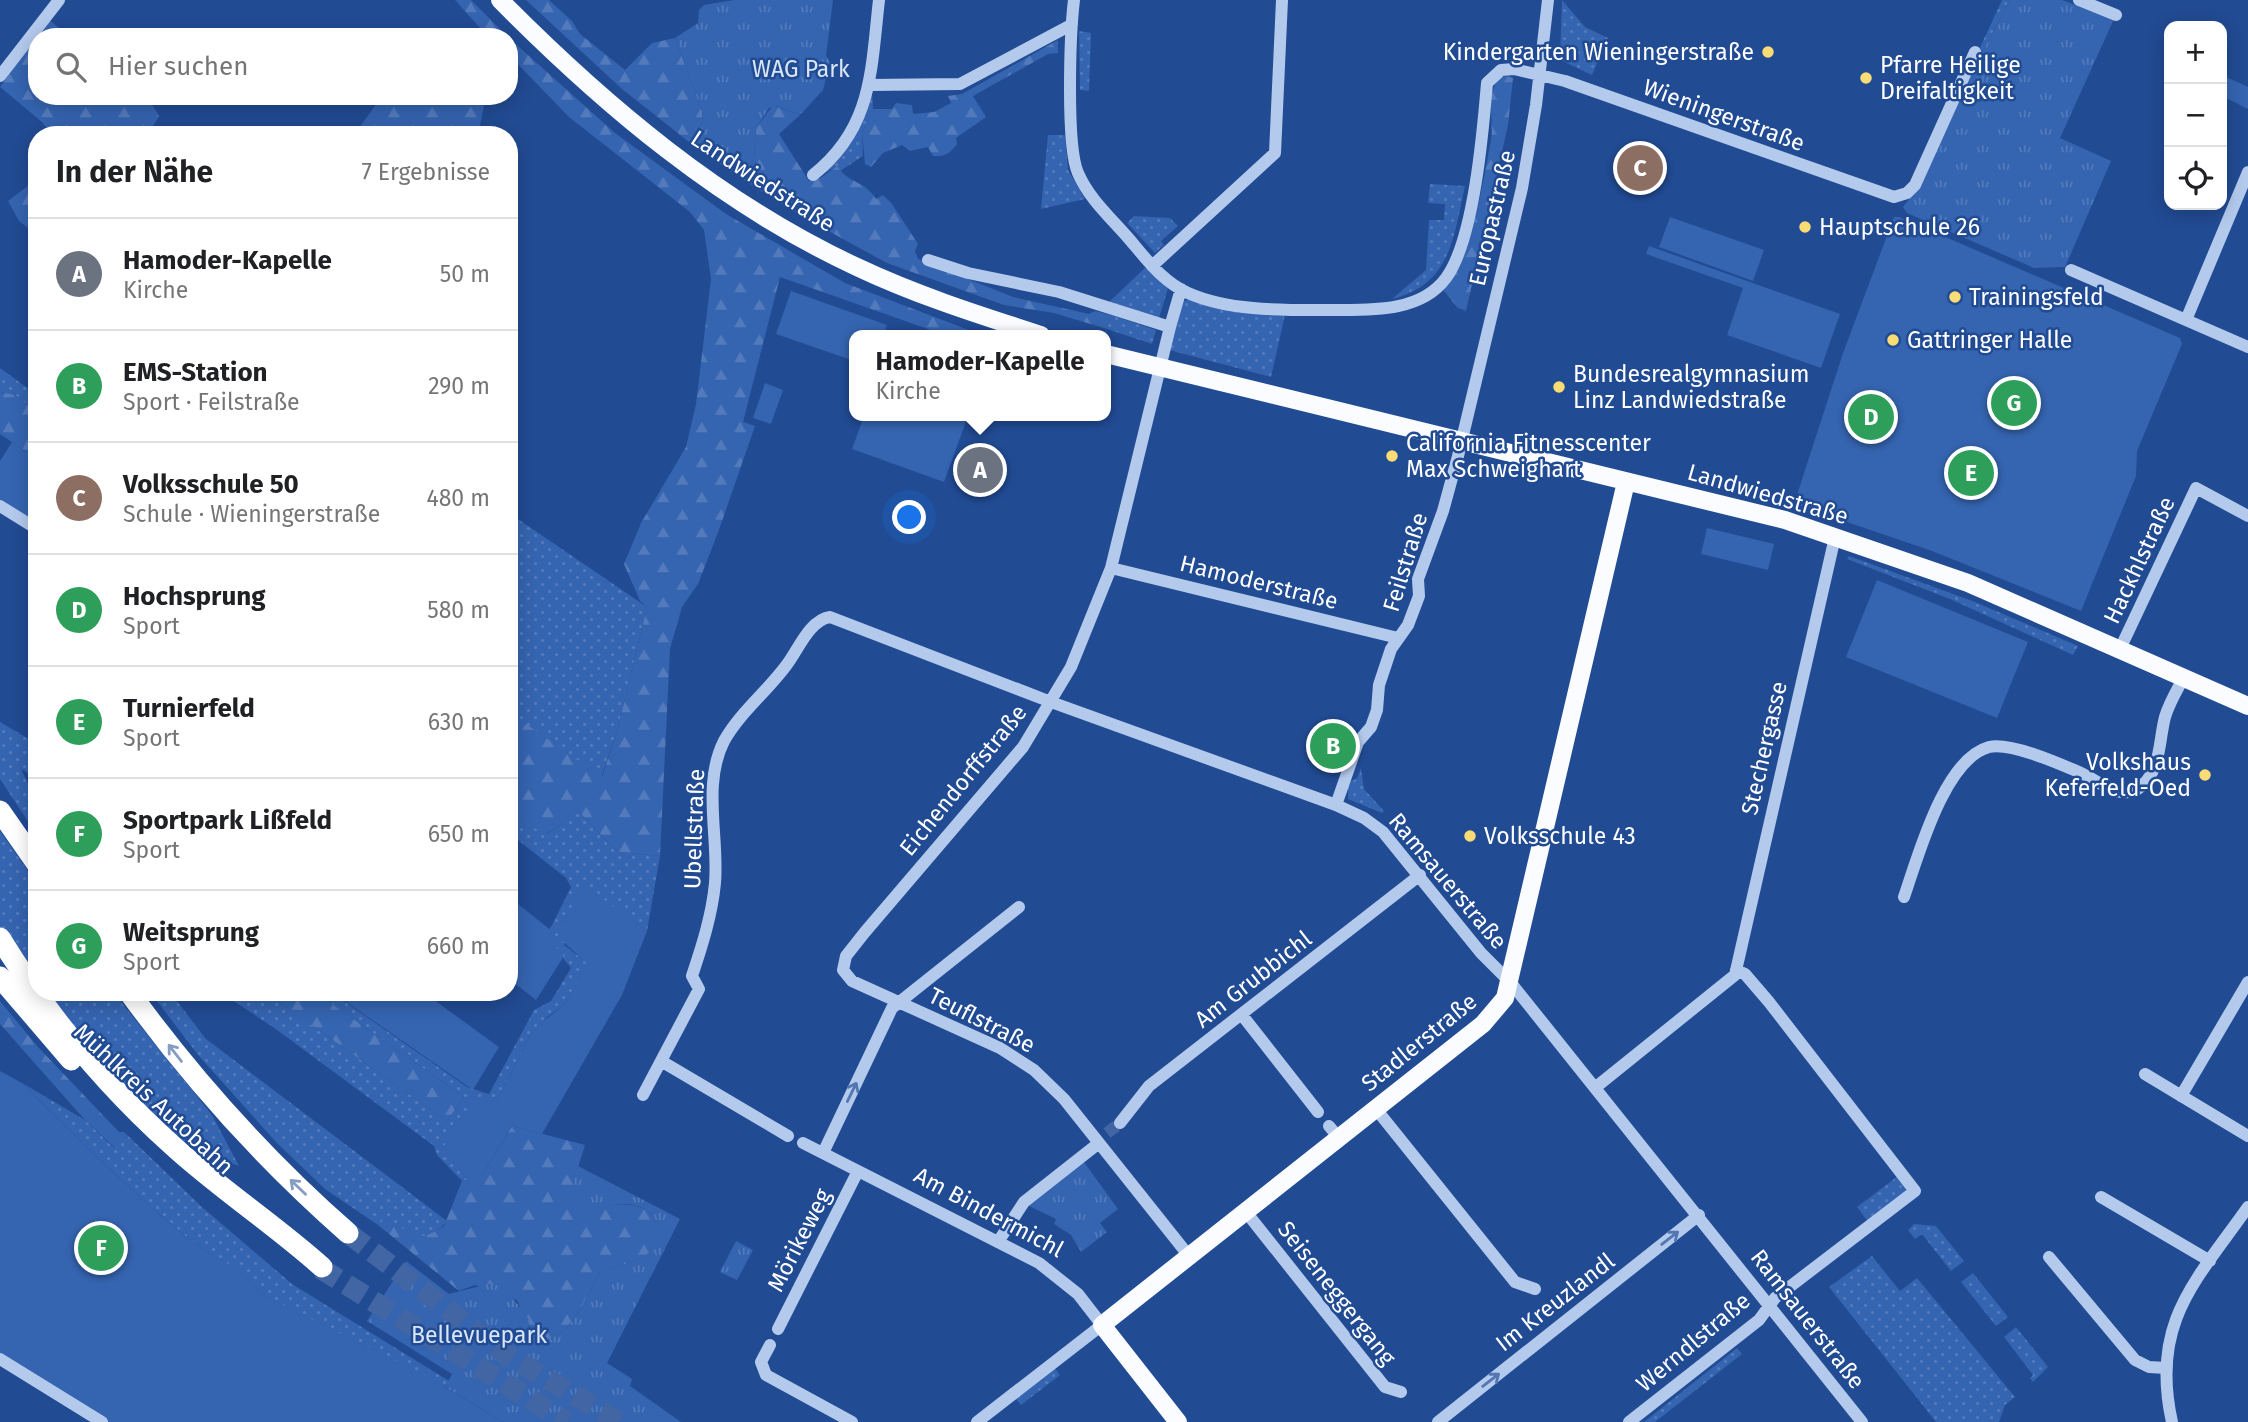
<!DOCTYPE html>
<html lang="de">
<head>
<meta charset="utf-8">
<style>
  :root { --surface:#fff; --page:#f6f6f6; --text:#202124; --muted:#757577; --line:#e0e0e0; --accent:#827548 }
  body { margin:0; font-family:"Fira Sans",sans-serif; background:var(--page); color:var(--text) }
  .controls { position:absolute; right:21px; top:21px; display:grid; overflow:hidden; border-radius:14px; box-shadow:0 4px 18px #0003 }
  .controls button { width:63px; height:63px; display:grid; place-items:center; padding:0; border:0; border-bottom:2px solid var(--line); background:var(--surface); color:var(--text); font:35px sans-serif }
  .you { position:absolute; left:910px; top:518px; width:24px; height:24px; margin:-18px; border:5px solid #fff; border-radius:50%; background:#1a73e8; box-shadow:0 0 0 10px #1a73e833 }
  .badge { display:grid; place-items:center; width:46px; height:46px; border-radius:50%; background:var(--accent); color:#fff; font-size:23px; font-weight:700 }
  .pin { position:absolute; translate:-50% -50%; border:4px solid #fff; box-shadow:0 2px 7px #0006 }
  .popup { position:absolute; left:849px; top:330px; width:262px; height:91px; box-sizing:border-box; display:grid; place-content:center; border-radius:14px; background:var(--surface); filter:drop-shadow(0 2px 5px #0005); font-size:23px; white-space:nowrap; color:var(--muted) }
  .popup b { font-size:26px; color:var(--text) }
  .popup::after { content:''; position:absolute; left:50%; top:100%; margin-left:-14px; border:14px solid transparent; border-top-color:var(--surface) }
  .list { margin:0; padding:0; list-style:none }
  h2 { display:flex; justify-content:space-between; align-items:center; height:91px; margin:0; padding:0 28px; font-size:30px }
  h2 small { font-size:23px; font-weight:400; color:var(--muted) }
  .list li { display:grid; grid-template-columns:46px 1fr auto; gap:21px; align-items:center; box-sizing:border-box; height:112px; padding:0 28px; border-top:2px solid var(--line) }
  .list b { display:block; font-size:26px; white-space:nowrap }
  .list p { margin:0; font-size:23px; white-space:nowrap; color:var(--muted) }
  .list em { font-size:23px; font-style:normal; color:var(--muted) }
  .icon { flex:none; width:38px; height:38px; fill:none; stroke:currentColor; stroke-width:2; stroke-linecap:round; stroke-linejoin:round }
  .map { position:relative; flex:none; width:2248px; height:1422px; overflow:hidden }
  .search { position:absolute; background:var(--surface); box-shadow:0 4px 18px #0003; left:28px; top:28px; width:490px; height:77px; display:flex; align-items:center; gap:18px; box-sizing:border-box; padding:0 24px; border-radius:28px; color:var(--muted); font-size:26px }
  .panel { position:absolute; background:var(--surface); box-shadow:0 4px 18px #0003; left:28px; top:126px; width:490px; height:875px; border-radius:28px }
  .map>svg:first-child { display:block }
  .grass { fill:url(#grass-dots) }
  .forest { fill:url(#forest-firs) }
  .park { fill:url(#park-tufts) }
  .garden { fill:#3564b0 }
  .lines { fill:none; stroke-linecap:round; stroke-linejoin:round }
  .minor-tunnel { stroke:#4266a3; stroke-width:12; stroke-dasharray:12 6; stroke-linecap:butt }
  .highway-tunnel { stroke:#4266a3; stroke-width:21; stroke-dasharray:21 10; stroke-linecap:butt }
  .minor { stroke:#b4caed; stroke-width:12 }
  .major { stroke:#fafcff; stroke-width:18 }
  .highway { stroke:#fff; stroke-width:21 }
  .oneway { stroke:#859cc4 }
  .oneway2 { stroke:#5477b2 }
  .poi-dot { fill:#fadc75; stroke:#214b93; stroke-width:2.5 }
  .labels { text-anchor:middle; stroke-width:5; stroke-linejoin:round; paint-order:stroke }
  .poi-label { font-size:23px; fill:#fff; stroke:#214b93; text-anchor:start }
  .park-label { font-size:23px; fill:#d9e6fa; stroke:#214b93 }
  .street-label { font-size:23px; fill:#fff; stroke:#214b93 }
</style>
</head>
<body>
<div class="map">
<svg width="2248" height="1422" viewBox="0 0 2248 1422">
  <defs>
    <pattern id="grass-dots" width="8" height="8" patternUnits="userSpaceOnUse" patternTransform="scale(1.75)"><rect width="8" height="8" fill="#3564b0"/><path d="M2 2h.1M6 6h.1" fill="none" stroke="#537bbc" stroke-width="1.8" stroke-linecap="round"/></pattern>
    <pattern id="forest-firs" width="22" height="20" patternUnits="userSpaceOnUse" patternTransform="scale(1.75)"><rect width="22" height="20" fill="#3564b0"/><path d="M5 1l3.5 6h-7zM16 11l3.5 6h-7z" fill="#537bbc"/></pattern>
    <pattern id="park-tufts" width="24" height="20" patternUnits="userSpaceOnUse" patternTransform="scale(1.75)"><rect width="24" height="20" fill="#3564b0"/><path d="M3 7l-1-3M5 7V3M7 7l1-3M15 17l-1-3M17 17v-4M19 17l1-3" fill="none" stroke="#537bbc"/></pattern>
  </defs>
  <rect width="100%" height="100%" fill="#214b93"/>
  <path class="grass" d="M 1562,0 L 1585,27 L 1608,38 L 1592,75 L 1560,60 Z
    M 2002,0 L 2010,0 L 1945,123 Z
    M 1079,31 L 1091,33 L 1089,91 L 1080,90 Z
    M 872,93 L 873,109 L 862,133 L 863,156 L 840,171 L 837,166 L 810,181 C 838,163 861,124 872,93 Z
    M 1048,135 L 1065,135 L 1068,170 L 1085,199 L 1041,209 Z
    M 1430,184 L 1465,186 C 1453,239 1451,284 1392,299 L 1426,270 L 1429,220 L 1444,220 L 1445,204 L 1428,203 Z
    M 1134,216 L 1170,218 L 1178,226 L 1161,241 L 1164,245 L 1155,253 L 1127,223 Z
    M 1147,266 L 1168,288 L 1159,318 L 1109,302 Z
    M 1189,299 L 1285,315 L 1271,377 L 1169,350 L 1182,302 Z
    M 1111,315 L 1156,330 L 1152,344 L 1107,329 Z
    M 0,368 L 37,395 L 37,411 L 15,395 L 0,392 Z
    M 509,513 L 647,607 L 618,728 L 601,778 L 509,712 Z
    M 1849,556 L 1975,602 L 2078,646 L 2073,655 L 1950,599 L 1847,559 Z
    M 0,722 L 37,744 L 37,778 L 21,769 L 37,803 L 37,835 L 0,779 Z
    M 1361,768 L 1364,789 L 1384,811 L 1382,813 L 1348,799 L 1348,783 L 1357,778 Z
    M 576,809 L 618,852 L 660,856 L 647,931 L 584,886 L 564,945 L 589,964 L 563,1006 L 547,1017 L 530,1035 L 497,1101 L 443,1147 L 468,1180 L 462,1181 L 437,1155 L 434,1146 L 273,1027 L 220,992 L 265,992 L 447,1121 L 464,1097 L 315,992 L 331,992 L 467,1087 L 489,1094 L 534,1010 L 551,1001 L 571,968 L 546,937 L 571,887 L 566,878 L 509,833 L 509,814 L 546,834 L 557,828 Z
    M 0,831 L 37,884 L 37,985 L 0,928 Z
    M 42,992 L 113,992 L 212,1115 L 239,1166 L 187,1146 L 141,1108 Z
    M 150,992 L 170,992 L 206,1039 L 447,1221 C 441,1230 421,1241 410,1236 C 401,1231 397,1223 386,1219 L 378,1225 L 325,1189 L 275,1141 L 199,1056 Z
    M 22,1083 L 85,1120 L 114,1148 L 119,1132 L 124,1132 L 202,1207 L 292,1284 L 449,1381 L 445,1387 L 259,1293 C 243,1267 211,1257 188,1238 C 129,1191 76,1136 22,1083 Z
    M 1898,1176 L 1905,1185 L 1906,1194 L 1869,1223 L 1857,1207 Z
    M 1914,1224 L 1936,1226 L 1964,1261 L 1951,1271 L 1922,1234 L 1915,1239 L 1908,1230 Z
    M 1872,1256 L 1900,1291 L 1917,1278 L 2015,1397 L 2005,1405 L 1999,1422 L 1936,1422 L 1829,1287 Z
    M 1973,1273 L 2008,1317 L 1996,1326 L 1961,1282 Z
    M 2016,1327 L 2048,1367 L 2033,1382 L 2030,1378 L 2033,1375 L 2004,1337 Z
    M 1737,1348 L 1742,1354 L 1655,1422 L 1644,1422 Z
    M 1054,1367 L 1060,1375 L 1021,1405 L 1015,1398 Z"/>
  <path class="forest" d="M 455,0 L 471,0 L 508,37 L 488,37 Z
    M 526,0 L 549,0 L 572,21 L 580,34 L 625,70 L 652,43 L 675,38 L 702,111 L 703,121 L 697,131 L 703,145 L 703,153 L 622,89 Z
    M 48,19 L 70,37 L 37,37 L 37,96 L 142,96 L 152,104 L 159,116 L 148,135 L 52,135 L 42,122 L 0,87 Z
    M 509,38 L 615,133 L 726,214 L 845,283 L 982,335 L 945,335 L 780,277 L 743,422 L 755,426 L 720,527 L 698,584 L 682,607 L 670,649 L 660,856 L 618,852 L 576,809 L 557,828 L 545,834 L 509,814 L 509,712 L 602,777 L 618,728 L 647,607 L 640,601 L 624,564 L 641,523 L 686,447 L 696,404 L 711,279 L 704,230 L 690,212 L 569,117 L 509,55 Z
    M 1058,40 L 1058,53 L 1048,54 L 973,96 L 986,117 L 956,138 L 957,144 C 951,153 944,157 933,156 L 928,147 L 910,151 L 902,145 L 883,153 L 871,167 L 865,164 L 862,133 L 873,109 L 892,109 L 896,103 L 912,105 L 913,114 L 934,112 L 951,103 L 948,96 L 962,94 Z
    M 1507,76 L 1513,78 L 1508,125 L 1466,311 L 1458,308 L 1443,290 C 1473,254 1482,186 1491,140 C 1494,121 1485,90 1501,77 Z
    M 382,96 L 486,96 L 478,135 L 354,135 Z
    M 773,105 L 800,115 L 779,134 L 809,181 L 822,177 L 837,166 C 850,185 863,179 876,199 L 883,195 L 892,204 L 918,244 L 915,251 L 918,259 L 1013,297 L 1089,314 L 1095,311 L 1111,315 L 1107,329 L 1054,313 L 1004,305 L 887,263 L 799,215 L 745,181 L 754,159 L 756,128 Z
    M 37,179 L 37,235 L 19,221 L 8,201 Z
    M 0,392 L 15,395 L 37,411 L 37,459 L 0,434 Z
    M 265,992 L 315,992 L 464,1097 L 447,1121 Z
    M 0,1001 L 37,1046 L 119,1132 L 115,1148 L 85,1120 L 0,1024 Z
    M 512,1126 L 585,1145 L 575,1177 L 610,1206 C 629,1203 640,1204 655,1217 C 663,1264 634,1259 600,1272 C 585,1299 570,1342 535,1342 L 529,1335 L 530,1321 L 523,1314 L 517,1300 L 475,1285 L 459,1291 L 378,1225 L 386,1219 C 413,1229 410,1248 444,1226 L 462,1181 L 484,1172 Z"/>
  <path class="park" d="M 734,0 L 833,0 L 826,56 L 830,62 L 823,90 L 800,115 L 777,106 L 769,108 L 756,128 L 754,159 L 745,181 L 703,153 L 703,145 L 697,131 L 703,121 L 702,111 L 675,38 L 698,23 L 699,10 L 704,5 Z
    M 2010,0 L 2062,0 L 2114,19 L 2060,138 L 2111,161 L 2065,267 L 2034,268 L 1907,213 L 1903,207 L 1911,197 L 1945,123 Z
    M 1084,1162 L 1118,1209 L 1100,1223 L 1107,1232 L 1081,1252 L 1071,1235 L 1054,1224 L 1056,1219 L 1027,1205 Z
    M 578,1166 L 680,1219 L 607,1363 L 632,1379 L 630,1386 L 681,1422 L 503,1422 L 445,1387 L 452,1374 L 367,1321 L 406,1261 L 449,1294 L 492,1283 L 507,1290 L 530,1321 L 529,1335 L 535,1342 C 570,1342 585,1299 600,1272 C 634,1259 662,1264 655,1217 C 639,1203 625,1201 605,1208 C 601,1209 593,1213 589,1212 C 567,1211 574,1179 578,1166 Z
    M 736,1241 L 753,1250 L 737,1280 L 720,1272 Z"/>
  <path class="garden" d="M 2222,75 L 2248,87 L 2248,109 L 2222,96 Z
    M 1670,217 L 1764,250 L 1753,281 L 1659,247 Z
    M 1894,217 L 1899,217 L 2180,338 L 2182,344 L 2137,451 L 2136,476 L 2081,611 L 1932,551 L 1794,504 L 1843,353 Z
    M 1649,246 L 1840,314 L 1821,368 L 1727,335 L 1743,288 L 1646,254 Z
    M 791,291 L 887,325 L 884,335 L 854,335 L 854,361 L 776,334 Z
    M 765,383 L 783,390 L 771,424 L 753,418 Z
    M 864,416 L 968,416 L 944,482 L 852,449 Z
    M 12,442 L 37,459 L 37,524 L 0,500 L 0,461 Z
    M 1707,528 L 1774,544 L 1768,570 L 1701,554 Z
    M 1877,580 L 2028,642 L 1997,718 L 1846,657 Z
    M 584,885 L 647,931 L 622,995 L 542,1134 L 512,1126 L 484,1172 L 468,1180 L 443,1148 L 473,1099 L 497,1101 L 530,1035 L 538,1025 L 563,1006 L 588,964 L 560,939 L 564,920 Z
    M 509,897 L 552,931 L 548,938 L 564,956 L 536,1000 L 509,979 Z
    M 332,992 L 423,992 L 499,1047 L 473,1090 Z
    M 0,1071 L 22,1083 C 76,1136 129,1191 188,1238 C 211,1257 244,1267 259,1293 L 423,1374 L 503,1422 L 109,1422 L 0,1354 Z"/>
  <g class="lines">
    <path class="minor-tunnel" d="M 1107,1133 L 1120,1123"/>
    <path class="highway-tunnel" d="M 348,1233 L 507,1355 L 619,1422
      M 320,1268 L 567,1422"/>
    <path class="minor" d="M 1074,0 C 1070,33 1066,146 1078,173 C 1089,199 1112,219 1130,240 C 1147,260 1163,282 1188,293 C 1231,312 1287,310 1334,310 C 1372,310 1421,312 1446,278 C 1474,240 1483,131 1487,83 L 1501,70 L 1514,69 L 1565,81 L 1894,197 L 1907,193 L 1915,185 L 1975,52
      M 2079,0 L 2116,15
      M 0,76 L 59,0
      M 870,85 L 960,84 L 1071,25
      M 813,175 C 873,128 871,69 879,0
      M 928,260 L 968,273 L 1059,292 L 1170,327 L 1111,568 L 1071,667 L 1023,747 L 865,932 L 846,956 L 843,970 L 852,981 L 1000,1048 L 1034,1070 L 1064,1099 L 1189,1256
      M 1152,266 L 1275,153 L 1282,0
      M 2071,270 L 2248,347
      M 2186,320 L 2248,172
      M 1170,327 L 1181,289
      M 0,506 L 37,529
      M 1111,568 L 1398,638
      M 2120,649 L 2196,488 L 2248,516
      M 1336,805 L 1358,742 L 1371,727 L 1377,710 L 1379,685 L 1391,649 L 1408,625 L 1419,596 L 1418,579 L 1443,511 L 1458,456 L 1522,188 L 1536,105 L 1548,0
      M 1904,897 C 1918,857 1944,759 1989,747 C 2011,742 2060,764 2081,773 C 2099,781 2114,797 2135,791 C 2162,774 2158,744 2165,717 C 2169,703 2177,690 2184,677
      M 1242,1015 L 1318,1112
      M 661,1061 L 788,1136
      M 2145,1074 L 2248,1136
      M 1596,1087 L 1735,975 L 1835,537
      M 643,1095 L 699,989 L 692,976 C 702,946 712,915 715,883 C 719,837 702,784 724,741 C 740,712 769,690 788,663 C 799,648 810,620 830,617 L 1051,702 L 1336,805 L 1364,818 L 1383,832 L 1481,953 L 1511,983 L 1862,1422
      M 2181,1096 L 2248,982
      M 1376,1109 L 1515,1282 L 1535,1289
      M 1120,1123 L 1149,1086 L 1420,875
      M 1329,1126 L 1339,1138
      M 803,1143 L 1039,1263 L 1078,1294 L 1102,1325 L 977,1422
      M 823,1153 L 892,1008 L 1019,907
      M 2101,1197 L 2210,1261
      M 1246,1212 L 1385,1387 L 1401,1392
      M 998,1242 L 1024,1202 L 1099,1143
      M 2049,1257 L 2135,1360 L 2149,1367 L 2166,1368
      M 778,1329 L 858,1171
      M 770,1345 L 761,1362 L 766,1375 L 852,1422
      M 0,1359 L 102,1422
      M 1438,1422 L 1699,1215
      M 1629,1422 L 1759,1320 L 1775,1298 L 1915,1191 L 1769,1002 L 1745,974 L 1736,970
      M 2172,1422 C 2150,1323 2195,1282 2248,1207"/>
    <path class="major" d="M 500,0 C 604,105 721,204 857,267 C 916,295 979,315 1041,335
      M 1106,354 L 1785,520 L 1968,583 L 2248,706
      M 1178,1422 L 1102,1325 L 1483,1024 L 1505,998 L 1626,482"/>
    <path class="highway" d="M 0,811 L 37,864
      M 0,938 C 48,1016 105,1085 173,1146 C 220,1189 274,1224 322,1267
      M 0,977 L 71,1060
      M 129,992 C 193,1080 266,1161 348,1233"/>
  </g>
  <defs><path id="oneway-shaft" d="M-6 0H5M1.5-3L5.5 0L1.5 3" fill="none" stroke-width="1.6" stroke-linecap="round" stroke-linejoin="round" transform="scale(1.75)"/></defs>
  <g class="oneway">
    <use href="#oneway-shaft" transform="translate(175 1053) rotate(-128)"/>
    <use href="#oneway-shaft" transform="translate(298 1187) rotate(-136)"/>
  </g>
  <g class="oneway2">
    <use href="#oneway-shaft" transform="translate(852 1092) rotate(-64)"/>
    <use href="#oneway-shaft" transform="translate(1670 1238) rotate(-38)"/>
    <use href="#oneway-shaft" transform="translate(1491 1380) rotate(-38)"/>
  </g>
  <g class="poi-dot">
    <circle cx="1768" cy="52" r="7"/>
    <circle cx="1866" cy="78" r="7"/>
    <circle cx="1805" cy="227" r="7"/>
    <circle cx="1955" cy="297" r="7"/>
    <circle cx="1893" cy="340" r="7"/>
    <circle cx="1559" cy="387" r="7"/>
    <circle cx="1392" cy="456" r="7"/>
    <circle cx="2205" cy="775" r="7"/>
    <circle cx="1470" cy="836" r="7"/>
  </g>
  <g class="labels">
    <g class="poi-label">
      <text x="1754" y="60" text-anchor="end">Kindergarten Wieningerstraße</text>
      <text x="1880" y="73">Pfarre Heilige<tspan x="1880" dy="26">Dreifaltigkeit</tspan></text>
      <text x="1819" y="235">Hauptschule 26</text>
      <text x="1969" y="305">Trainingsfeld</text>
      <text x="1907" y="348">Gattringer Halle</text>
      <text x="1573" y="382">Bundesrealgymnasium<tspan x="1573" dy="26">Linz Landwiedstraße</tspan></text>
      <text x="1406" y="451">California Fitnesscenter<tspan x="1406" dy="26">Max Schweighart</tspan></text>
      <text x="2191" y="770" text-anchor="end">Volkshaus<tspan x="2191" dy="26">Keferfeld-Oed</tspan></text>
      <text x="1484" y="844">Volksschule 43</text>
    </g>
    <g class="park-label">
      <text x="801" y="77">WAG Park</text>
      <text x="479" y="1343">Bellevuepark</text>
    </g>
    <g class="street-label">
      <text transform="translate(1724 115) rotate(20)" y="8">Wieningerstraße</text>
      <text transform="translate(763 181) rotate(33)" y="8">Landwiedstraße</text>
      <text transform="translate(1492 218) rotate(-77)" y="8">Europastraße</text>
      <text transform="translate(1768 494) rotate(16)" y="8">Landwiedstraße</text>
      <text transform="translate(2139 560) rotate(-65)" y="8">Hackhlstraße</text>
      <text transform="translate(1405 562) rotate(-73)" y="8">Feilstraße</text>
      <text transform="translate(1259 582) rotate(14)" y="8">Hamoderstraße</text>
      <text transform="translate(1764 748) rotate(-77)" y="8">Stechergasse</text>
      <text transform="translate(963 780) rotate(-51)" y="8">Eichendorffstraße</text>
      <text transform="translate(694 829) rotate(-88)" y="8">Ubellstraße</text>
      <text transform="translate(1448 881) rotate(50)" y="8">Ramsauerstraße</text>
      <text transform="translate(1253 979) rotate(-38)" y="8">Am Grubbichl</text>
      <text transform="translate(982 1020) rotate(27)" y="8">Teuflstraße</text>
      <text transform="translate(1419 1042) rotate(-39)" y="8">Stadlerstraße</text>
      <text transform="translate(154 1099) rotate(43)" y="8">Mühlkreis Autobahn</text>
      <text transform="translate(989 1212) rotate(28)" y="8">Am Bindermichl</text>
      <text transform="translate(799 1240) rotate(-63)" y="8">Mörikeweg</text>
      <text transform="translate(1337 1293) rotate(52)" y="8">Seiseneggergang</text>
      <text transform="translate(1555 1302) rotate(-38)" y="8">Im Kreuzlandl</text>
      <text transform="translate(1808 1319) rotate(52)" y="8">Ramsauerstraße</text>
      <text transform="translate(1693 1342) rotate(-40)" y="8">Werndlstraße</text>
    </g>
  </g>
</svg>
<div class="controls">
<button>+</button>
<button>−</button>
<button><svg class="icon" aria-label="locate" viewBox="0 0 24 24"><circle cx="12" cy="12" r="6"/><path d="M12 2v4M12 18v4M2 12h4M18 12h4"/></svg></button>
</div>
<div class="you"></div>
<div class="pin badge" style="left:980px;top:470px;background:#6b7280">A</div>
<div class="popup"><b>Hamoder-Kapelle</b>Kirche</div>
<div class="pin badge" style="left:1333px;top:746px;background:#2e9e5b">B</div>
<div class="pin badge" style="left:1640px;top:168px;background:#8d6e63">C</div>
<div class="pin badge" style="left:1871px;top:417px;background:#2e9e5b">D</div>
<div class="pin badge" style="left:1971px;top:473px;background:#2e9e5b">E</div>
<div class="pin badge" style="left:101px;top:1248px;background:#2e9e5b">F</div>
<div class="pin badge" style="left:2014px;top:403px;background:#2e9e5b">G</div>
<div class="search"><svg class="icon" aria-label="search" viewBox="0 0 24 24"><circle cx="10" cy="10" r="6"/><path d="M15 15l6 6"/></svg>Hier suchen</div>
<section class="panel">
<h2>In der Nähe<small>7 Ergebnisse</small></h2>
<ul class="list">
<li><span class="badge" style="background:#6b7280">A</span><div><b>Hamoder-Kapelle</b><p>Kirche</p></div><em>50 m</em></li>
<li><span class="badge" style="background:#2e9e5b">B</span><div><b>EMS-Station</b><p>Sport · Feilstraße</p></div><em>290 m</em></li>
<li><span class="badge" style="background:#8d6e63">C</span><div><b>Volksschule 50</b><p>Schule · Wieningerstraße</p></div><em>480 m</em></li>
<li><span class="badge" style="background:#2e9e5b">D</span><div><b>Hochsprung</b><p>Sport</p></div><em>580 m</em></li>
<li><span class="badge" style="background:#2e9e5b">E</span><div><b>Turnierfeld</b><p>Sport</p></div><em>630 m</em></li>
<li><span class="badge" style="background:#2e9e5b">F</span><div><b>Sportpark Lißfeld</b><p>Sport</p></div><em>650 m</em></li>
<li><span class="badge" style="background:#2e9e5b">G</span><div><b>Weitsprung</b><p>Sport</p></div><em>660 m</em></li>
</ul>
</section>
</div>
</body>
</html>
